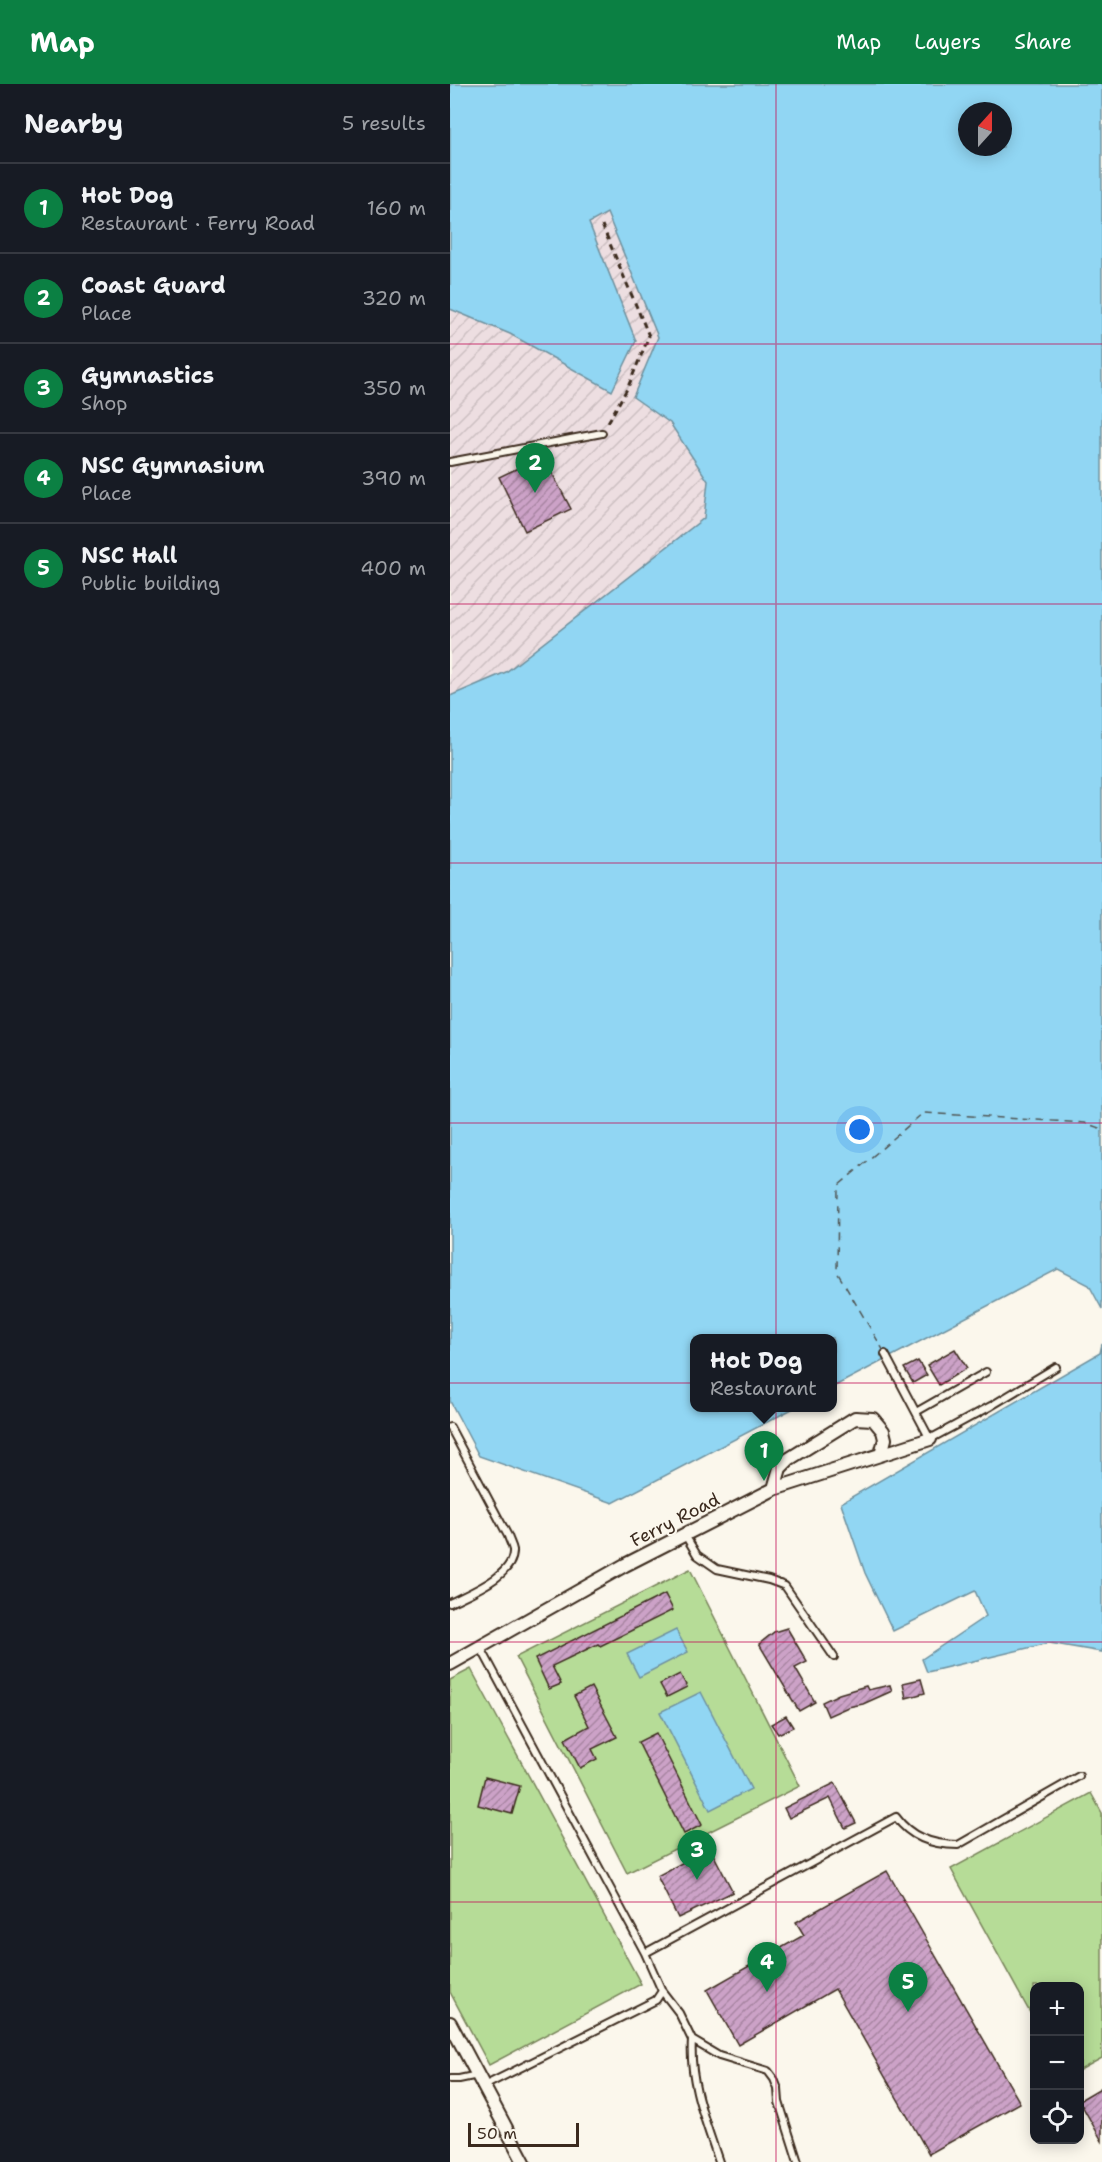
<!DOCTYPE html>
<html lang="en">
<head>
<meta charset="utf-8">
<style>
  :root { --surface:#171b24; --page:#20242c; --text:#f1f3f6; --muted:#9ea1a6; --line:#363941; --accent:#0b8043 }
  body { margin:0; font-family:"Shantell Sans",sans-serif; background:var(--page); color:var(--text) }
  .controls { position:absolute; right:18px; bottom:18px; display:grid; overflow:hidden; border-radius:12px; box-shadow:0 3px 15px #0003 }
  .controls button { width:54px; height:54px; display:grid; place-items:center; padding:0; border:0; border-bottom:2px solid var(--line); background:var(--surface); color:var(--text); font:30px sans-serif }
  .compass { position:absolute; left:508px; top:18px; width:54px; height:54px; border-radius:50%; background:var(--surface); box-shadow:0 3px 15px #0003; rotate:21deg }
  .scale { position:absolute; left:18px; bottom:15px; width:111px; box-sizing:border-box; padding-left:6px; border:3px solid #3b2a1e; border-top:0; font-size:16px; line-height:21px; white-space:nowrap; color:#3b2a1e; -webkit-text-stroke:4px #fbf7ec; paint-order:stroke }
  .you { position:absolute; left:410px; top:1046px; width:21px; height:21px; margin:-15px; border:4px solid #fff; border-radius:50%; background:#1a73e8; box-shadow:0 0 0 9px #1a73e833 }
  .badge { display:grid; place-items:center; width:39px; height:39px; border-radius:50%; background:var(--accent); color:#fff; font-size:20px; font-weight:700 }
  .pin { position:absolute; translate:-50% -50px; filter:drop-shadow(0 2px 3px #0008) }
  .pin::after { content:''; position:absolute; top:32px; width:21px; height:18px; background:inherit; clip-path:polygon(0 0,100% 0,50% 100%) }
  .popup { position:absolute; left:240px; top:1250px; width:147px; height:78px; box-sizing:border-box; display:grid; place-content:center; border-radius:12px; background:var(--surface); filter:drop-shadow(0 2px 4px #0005); font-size:20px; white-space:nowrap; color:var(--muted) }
  .popup b { font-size:22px; color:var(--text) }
  .popup::after { content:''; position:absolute; left:50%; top:100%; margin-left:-12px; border:12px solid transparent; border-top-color:var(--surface) }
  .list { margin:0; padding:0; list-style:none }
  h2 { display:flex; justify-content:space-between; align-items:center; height:78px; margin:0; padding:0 24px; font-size:26px }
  h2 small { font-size:20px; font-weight:400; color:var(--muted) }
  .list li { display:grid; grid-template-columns:39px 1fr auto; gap:18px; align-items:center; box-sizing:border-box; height:90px; padding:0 24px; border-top:2px solid var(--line) }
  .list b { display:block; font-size:22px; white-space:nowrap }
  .list p { margin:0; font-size:20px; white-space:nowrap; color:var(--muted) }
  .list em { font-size:20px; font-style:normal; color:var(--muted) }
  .icon { flex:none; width:33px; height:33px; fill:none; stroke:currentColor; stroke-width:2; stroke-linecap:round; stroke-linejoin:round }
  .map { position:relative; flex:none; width:652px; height:2078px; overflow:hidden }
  header { display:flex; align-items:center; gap:36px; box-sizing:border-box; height:84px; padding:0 30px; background:var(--accent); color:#fff }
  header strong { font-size:28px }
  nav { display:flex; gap:33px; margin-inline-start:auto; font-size:21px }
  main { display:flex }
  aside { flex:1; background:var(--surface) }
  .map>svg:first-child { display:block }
  .industrial { fill:url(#industrial-furrows) }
  .pitch { fill:#b6dc97; stroke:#78835a; stroke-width:1.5 }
  .water { fill:#91d6f3; stroke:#6f919e; stroke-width:1.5; fill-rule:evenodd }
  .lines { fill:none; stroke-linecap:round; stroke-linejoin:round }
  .ferry { stroke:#505553; stroke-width:1.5; stroke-dasharray:8 6; stroke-linecap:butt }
  .building { fill:url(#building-hatch); stroke:#3b2a1e; stroke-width:1.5 }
  .service-casing { stroke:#3b2a1e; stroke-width:10 }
  .minor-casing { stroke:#3b2a1e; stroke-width:16 }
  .path { stroke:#3b2a1e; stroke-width:3; stroke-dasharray:6 4.5; stroke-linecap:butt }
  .service { stroke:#fbf7ec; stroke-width:6 }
  .minor { stroke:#fbf7ec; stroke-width:12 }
  .grid { fill:none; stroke:#c2185b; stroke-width:1.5; stroke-opacity:0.55 }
  .labels { text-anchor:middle; stroke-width:4.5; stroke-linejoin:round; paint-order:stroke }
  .street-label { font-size:18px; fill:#3b2a1e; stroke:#fbf7ec }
</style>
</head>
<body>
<header>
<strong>Map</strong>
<nav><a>Map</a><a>Layers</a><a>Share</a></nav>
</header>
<main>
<aside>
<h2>Nearby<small>5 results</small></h2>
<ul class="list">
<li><span class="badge">1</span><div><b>Hot Dog</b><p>Restaurant · Ferry Road</p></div><em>160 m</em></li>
<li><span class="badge">2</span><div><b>Coast Guard</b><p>Place</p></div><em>320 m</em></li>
<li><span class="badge">3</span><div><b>Gymnastics</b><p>Shop</p></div><em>350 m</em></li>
<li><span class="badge">4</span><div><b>NSC Gymnasium</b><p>Place</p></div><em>390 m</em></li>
<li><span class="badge">5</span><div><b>NSC Hall</b><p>Public building</p></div><em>400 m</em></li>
</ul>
</aside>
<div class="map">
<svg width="652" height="2078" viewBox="0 0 652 2078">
  <defs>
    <pattern id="industrial-furrows" width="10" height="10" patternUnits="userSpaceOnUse" patternTransform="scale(1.5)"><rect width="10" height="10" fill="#eddee1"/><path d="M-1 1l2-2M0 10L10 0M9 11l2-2" fill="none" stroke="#ccbfc1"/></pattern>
    <pattern id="building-hatch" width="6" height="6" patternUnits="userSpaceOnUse" patternTransform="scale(1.5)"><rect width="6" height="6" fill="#cca2c7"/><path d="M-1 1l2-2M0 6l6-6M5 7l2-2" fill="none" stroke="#a784a1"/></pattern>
  </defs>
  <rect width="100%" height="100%" fill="#fbf7ec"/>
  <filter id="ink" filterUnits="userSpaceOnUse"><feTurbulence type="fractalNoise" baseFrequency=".0167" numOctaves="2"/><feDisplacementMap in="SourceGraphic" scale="12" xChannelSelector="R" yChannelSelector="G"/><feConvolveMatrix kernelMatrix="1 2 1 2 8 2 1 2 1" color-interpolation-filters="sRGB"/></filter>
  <g filter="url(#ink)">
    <path class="industrial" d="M 157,128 L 208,253 L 183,314 L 220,339 L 258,397 L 254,434 L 56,588 L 0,612 L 0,225 L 60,250 L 186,257 L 139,139 Z"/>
    <path class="pitch" d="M 240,1485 L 350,1702 L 177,1789 L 66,1573 Z
      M 21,1585 L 191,1900 L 39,1981 L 0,1908 L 0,1596 Z
      M 641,1709 L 652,1729 L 652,1974 L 630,1986 L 630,1902 L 584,1902 L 584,1936 L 501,1785 Z"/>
    <path class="water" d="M 0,0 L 652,0 L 652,1225 L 639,1201 L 608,1185 L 383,1303 L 383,1254 L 245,1254 L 245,1324 L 344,1324 L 163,1419 L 29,1372 L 0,1317 L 0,612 L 56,588 L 254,434 L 258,397 L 220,339 L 183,313 L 208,253 L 157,129 L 139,139 L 186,257 L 162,307 L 60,250 L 0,225 ZM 517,27 L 553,27 L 553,63 L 517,63 Z
      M 652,1260 L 652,1568 L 599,1559 L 477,1588 L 472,1575 L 536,1532 L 525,1507 L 443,1547 L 415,1489 L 391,1419 L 650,1269 Z
      M 226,1546 L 238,1568 L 189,1593 L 177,1570 Z
      M 251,1608 L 301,1705 L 260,1726 L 210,1628 Z"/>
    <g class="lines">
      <path class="ferry" d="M 435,1269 L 387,1188 L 388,1102 L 473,1029 L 635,1039 L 652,1045"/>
    </g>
    <path class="building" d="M 93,372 L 121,425 L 75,447 L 49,393 Z
      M 505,1265 L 517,1284 L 489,1301 L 477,1281 Z
      M 468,1277 L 477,1291 L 463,1299 L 454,1284 Z
      M 215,1510 L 223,1526 L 150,1562 L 148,1560 L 102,1582 L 111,1600 L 99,1605 L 85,1575 Z
      M 337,1544 L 357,1578 L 345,1584 L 365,1618 L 349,1627 L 309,1560 L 324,1548 Z
      M 230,1590 L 237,1603 L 217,1613 L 210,1600 Z
      M 471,1595 L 475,1609 L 456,1614 L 453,1599 Z
      M 440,1601 L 442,1607 L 413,1620 L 398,1623 L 378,1632 L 372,1618 L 389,1610 L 416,1602 L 418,1606 Z
      M 141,1603 L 167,1653 L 142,1665 L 147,1675 L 130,1684 L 115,1655 L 139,1642 L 124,1612 Z
      M 336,1632 L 343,1643 L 328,1650 L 321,1640 Z
      M 206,1649 L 252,1741 L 234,1750 L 188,1658 Z
      M 35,1693 L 70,1702 L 62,1730 L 28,1721 Z
      M 385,1699 L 406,1739 L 395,1744 L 380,1714 L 339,1734 L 334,1724 Z
      M 260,1764 L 283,1808 L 228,1834 L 207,1792 Z
      M 437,1787 L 570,2019 L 479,2070 L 385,1905 L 288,1961 L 257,1906 L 354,1851 L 346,1838 Z
      M 652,2003 L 652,2057 L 630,2018 L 630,2016 Z"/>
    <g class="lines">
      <defs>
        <path id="service" d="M 0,378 L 152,349
          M 435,1270 L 480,1355 L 541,1322 L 606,1283
          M 466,1328 L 536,1288
          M 0,1343 L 58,1452 C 59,1456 62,1461 63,1466 C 65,1492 19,1509 0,1519
          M 235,1451 L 247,1471 L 267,1485 L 319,1496 L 335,1502 L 384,1573
          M 31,1564 L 195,1869 L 212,1907 L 206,1916 L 34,2002
          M 195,1869 L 446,1733 C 461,1754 483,1761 508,1761 L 629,1692
          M 212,1907 L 229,1929 L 242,1956 L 269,1972 L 318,1987 L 324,1995 L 328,2005 L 329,2018 L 348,2078
          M 242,1956 C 239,1999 256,2038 269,2078
          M 0,1995 L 9,1995 L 28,1991"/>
        <path id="minor" d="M 324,1405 L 330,1384 L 339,1375 L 405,1334 L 423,1335 L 433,1347 L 435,1355 L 431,1370
          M 0,1580 L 175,1481 L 324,1405 L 480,1355
          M 0,1939 L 74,2078"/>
      </defs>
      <use href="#service" class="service-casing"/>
      <use href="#minor" class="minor-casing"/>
      <path class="path" d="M 152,141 L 199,252 L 178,303 L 156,342"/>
      <use href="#service" class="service"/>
      <use href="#minor" class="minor"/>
    </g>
  </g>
  <path class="grid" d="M 326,0 L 326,2078M 0,260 L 652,260M 0,520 L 652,520M 0,779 L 652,779M 0,1039 L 652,1039M 0,1299 L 652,1299M 0,1558 L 652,1558M 0,1818 L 652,1818"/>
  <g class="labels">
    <g class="street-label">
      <text transform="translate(225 1436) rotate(-27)" y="6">Ferry Road</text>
    </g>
  </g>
</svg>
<div class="controls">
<button>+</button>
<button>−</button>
<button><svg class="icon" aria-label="locate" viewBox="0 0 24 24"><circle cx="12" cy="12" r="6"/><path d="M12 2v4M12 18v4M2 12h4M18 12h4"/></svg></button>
</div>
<svg class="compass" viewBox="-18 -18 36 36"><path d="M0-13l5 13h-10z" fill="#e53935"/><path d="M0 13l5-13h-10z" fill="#9ea1a6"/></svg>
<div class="scale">50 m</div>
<div class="you"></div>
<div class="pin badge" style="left:314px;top:1397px">1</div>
<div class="popup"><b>Hot Dog</b>Restaurant</div>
<div class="pin badge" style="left:85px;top:409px">2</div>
<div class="pin badge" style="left:247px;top:1796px">3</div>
<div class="pin badge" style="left:317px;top:1908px">4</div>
<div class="pin badge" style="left:458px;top:1928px">5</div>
</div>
</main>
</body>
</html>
